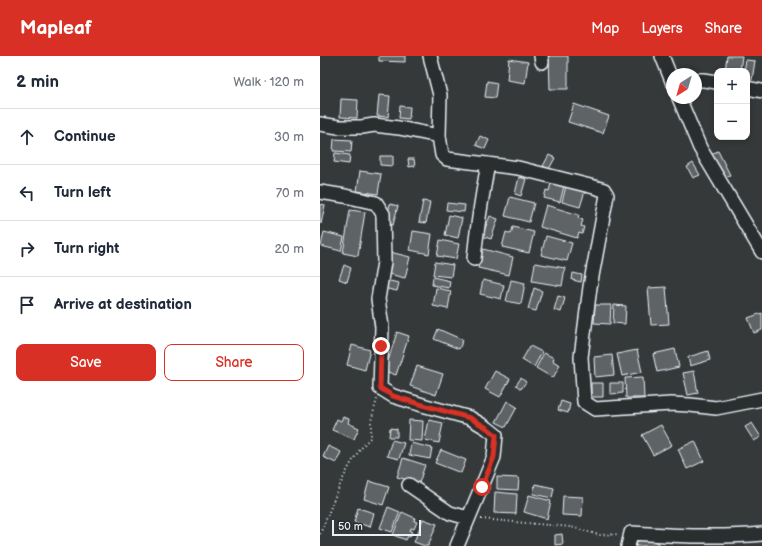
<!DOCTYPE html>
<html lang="en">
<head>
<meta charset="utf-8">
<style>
  :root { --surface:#fff; --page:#f2f2f3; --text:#1f2937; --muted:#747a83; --line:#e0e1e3; --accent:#d93025 }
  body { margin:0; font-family:"Balsamiq Sans",sans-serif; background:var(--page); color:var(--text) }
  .controls { position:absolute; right:12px; top:12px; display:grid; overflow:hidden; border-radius:8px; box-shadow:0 2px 6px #0003 }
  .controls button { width:36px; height:36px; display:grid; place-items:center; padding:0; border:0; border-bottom:1px solid var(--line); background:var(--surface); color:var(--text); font:20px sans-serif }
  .compass { position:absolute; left:346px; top:12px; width:36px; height:36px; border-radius:50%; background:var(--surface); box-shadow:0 2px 6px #0003; rotate:217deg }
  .scale { position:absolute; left:12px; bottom:10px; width:89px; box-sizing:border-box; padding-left:4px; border:2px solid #e8f1f8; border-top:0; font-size:11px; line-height:14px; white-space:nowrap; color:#e8f1f8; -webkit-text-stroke:3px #2a2d2e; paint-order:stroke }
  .stop { position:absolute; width:12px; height:12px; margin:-9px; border:3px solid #d93025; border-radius:50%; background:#fff }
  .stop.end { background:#d93025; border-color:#fff; box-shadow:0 1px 4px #0008 }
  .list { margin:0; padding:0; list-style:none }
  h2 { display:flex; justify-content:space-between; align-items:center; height:52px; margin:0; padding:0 16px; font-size:17px }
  h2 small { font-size:13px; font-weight:400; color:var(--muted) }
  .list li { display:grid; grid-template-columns:26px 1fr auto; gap:12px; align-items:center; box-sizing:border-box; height:56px; padding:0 16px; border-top:1px solid var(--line) }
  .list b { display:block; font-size:15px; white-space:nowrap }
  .list em { font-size:13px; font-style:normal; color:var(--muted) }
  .actions { display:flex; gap:8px; padding:12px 16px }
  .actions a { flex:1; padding:9px 0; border:1px solid var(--accent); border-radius:8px; text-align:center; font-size:14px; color:var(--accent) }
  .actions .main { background:var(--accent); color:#fff }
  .icon { flex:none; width:22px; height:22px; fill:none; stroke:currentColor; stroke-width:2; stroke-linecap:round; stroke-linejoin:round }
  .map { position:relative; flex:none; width:442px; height:490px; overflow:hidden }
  header { display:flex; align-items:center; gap:24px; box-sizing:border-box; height:56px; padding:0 20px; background:var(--accent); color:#fff }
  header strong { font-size:19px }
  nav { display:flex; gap:22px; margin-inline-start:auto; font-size:14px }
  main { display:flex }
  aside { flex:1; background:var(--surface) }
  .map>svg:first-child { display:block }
  .building { fill:#5f6365; stroke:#e8f1f8 }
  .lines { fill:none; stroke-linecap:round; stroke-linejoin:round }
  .minor-casing { stroke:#e8f1f8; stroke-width:16 }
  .path { stroke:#e8f1f8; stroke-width:2; stroke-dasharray:1 3; stroke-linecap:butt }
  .minor { stroke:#2a2d2e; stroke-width:13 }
  .route { stroke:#d93025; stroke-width:5 }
</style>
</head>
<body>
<header>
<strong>Mapleaf</strong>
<nav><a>Map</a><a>Layers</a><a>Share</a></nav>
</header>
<main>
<aside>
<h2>2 min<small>Walk · 120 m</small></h2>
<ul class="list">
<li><svg class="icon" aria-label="ahead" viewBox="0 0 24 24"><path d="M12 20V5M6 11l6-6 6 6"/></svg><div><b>Continue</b></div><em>30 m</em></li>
<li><svg class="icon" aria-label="left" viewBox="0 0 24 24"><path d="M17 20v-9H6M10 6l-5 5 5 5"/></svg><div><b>Turn left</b></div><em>70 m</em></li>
<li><svg class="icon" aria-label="right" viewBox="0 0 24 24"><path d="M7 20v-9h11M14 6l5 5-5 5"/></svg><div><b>Turn right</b></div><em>20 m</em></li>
<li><svg class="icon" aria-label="arrive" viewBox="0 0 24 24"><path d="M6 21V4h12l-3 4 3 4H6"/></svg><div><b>Arrive at destination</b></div></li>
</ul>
<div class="actions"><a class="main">Save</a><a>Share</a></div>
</aside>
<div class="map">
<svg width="442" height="490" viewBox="0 0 442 490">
  <rect width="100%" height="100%" fill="#35393a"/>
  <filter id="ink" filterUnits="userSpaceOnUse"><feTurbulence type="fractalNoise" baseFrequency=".025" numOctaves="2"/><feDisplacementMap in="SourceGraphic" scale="8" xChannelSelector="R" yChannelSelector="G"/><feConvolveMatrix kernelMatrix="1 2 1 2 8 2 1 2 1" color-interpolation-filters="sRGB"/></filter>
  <g filter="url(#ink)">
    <path class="building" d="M 59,0 L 85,0 L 85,6 L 59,5 Z
      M 229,0 L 248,0 L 248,33 L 230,33 Z
      M 407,0 L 422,0 L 420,15 L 405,15 Z
      M 189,3 L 208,6 L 205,27 L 187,24 Z
      M 426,4 L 435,5 L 432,24 L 427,24 L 427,15 L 424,15 Z
      M 167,25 L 177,27 L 175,42 L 165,41 Z
      M 59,39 L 70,40 L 68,61 L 57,60 Z
      M 21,43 L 38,44 L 37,62 L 20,61 Z
      M 254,48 L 289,60 L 283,77 L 248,66 Z
      M 80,50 L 90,51 L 89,63 L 79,62 Z
      M 160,80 L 169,84 L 165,93 L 156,89 Z
      M 14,83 L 32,84 L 31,96 L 13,95 Z
      M 398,95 L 410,119 L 403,122 L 391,98 Z
      M 15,97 L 30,99 L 29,108 L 14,106 Z
      M 229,99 L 235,102 L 229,113 L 223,110 Z
      M 60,100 L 73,100 L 73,110 L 60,109 Z
      M 88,103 L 94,103 L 95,110 L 89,111 Z
      M 373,107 L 380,119 L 373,122 L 367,111 Z
      M 40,115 L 61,118 L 58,138 L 37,135 Z
      M 199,121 L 206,123 L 201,140 L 195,138 Z
      M 231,127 L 244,130 L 240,146 L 224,142 L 226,134 L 229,135 Z
      M 246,130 L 265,135 L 260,151 L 242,146 Z
      M 190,141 L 214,147 L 209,166 L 185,160 Z
      M 103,145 L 110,146 L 106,167 L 99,166 Z
      M 127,147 L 145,149 L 144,156 L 126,154 Z
      M 0,148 L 5,149 L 1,168 L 0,167 Z
      M 70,148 L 78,150 L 73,169 L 65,167 Z
      M 226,149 L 259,159 L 258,162 L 263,164 L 261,170 L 264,171 L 262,178 L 259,177 L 257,182 L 220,171 Z
      M 30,154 L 45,156 L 38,200 L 23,197 Z
      M 129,159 L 142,162 L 138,182 L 125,179 Z
      M 170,160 L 178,163 L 171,183 L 162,180 Z
      M 193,171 L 214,176 L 209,197 L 182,191 L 186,176 L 191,178 Z
      M 93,175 L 112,178 L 109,198 L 90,194 Z
      M 4,176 L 24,181 L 21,195 L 1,190 Z
      M 226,180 L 252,187 L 247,205 L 221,199 Z
      M 120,184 L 139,188 L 136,203 L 117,200 Z
      M 163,193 L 193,201 L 189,219 L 158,212 Z
      M 70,196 L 90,201 L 85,222 L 65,217 Z
      M 115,206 L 133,209 L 131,221 L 113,219 Z
      M 215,207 L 245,212 L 242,230 L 212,225 Z
      M 24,209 L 31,212 L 27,226 L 19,223 Z
      M 253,217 L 262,219 L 261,226 L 252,224 Z
      M 113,221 L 130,225 L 129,232 L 112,229 Z
      M 65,224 L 79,227 L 77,235 L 63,232 Z
      M 163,224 L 184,229 L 181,243 L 160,238 Z
      M 191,224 L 205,227 L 201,248 L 186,245 Z
      M 346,231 L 349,268 L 331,269 L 328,232 Z
      M 116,232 L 131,235 L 128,253 L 113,250 Z
      M 214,232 L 222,235 L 216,255 L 208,253 Z
      M 238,240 L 245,242 L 241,256 L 234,254 Z
      M 275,249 L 291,249 L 290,268 L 274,267 Z
      M 294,249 L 306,250 L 305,268 L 293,267 Z
      M 442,257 L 442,274 L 434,277 L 428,262 Z
      M 118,273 L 143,284 L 139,293 L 114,283 Z
      M 77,276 L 89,280 L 76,319 L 65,315 Z
      M 32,289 L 50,294 L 45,314 L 27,309 Z
      M 210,290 L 222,296 L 214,311 L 202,304 Z
      M 355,293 L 359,311 L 337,316 L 333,298 Z
      M 317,294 L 322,316 L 302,320 L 297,298 Z
      M 388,295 L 390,304 L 370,310 L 368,301 Z
      M 224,297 L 234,302 L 233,305 L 240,309 L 233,322 L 216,312 Z
      M 292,299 L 294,319 L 275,321 L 274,301 Z
      M 97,310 L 123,318 L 116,339 L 90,330 Z
      M 175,315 L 190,323 L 180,341 L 165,333 Z
      M 374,315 L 378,337 L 368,339 L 363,317 Z
      M 323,321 L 324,342 L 306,342 L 305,322 Z
      M 201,322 L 206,326 L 201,333 L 196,329 Z
      M 271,327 L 283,327 L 283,341 L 271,341 Z
      M 290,327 L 303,327 L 303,337 L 290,338 Z
      M 187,345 L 197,351 L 186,371 L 176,366 Z
      M 241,345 L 250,348 L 248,357 L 238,354 Z
      M 23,361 L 29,363 L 28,367 L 39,372 L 34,383 L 12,374 L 17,363 L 21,365 Z
      M 89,364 L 103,365 L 102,385 L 88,384 Z
      M 109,364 L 123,367 L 119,387 L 105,384 Z
      M 432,367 L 441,381 L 434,385 L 425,371 Z
      M 341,369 L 352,389 L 333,399 L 322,379 Z
      M 70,372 L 77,373 L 77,381 L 69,381 Z
      M 72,384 L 84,387 L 79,403 L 67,400 Z
      M 375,385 L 384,405 L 367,413 L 358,393 Z
      M 91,387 L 112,392 L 110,403 L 89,399 Z
      M 8,390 L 21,396 L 16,407 L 3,401 Z
      M 121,394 L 146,404 L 141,417 L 115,407 Z
      M 83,402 L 105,409 L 99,427 L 77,421 Z
      M 177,421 L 199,422 L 198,434 L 177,433 Z
      M 49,425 L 69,431 L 63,449 L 44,443 Z
      M 215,428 L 234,432 L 232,442 L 213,438 Z
      M 175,436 L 197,438 L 196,458 L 174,457 Z
      M 209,439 L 231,445 L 227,463 L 204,456 Z
      M 243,440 L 263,441 L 262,460 L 242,459 Z
      M 68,451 L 80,456 L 72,476 L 60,472 Z
      M 38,452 L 54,457 L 50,471 L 34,466 Z
      M 82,456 L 95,462 L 94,465 L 97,466 L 94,473 L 91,472 L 90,475 L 92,476 L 90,481 L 88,480 L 86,484 L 73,479 Z
      M 103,463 L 117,468 L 108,490 L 105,490 L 94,486 Z
      M 242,478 L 243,488 L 235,489 L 235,479 Z
      M 319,480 L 339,487 L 338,490 L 316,490 Z"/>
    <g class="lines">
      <defs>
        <path id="minor" d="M 110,0 L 120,39 L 119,80 L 122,99 L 127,103 L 198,112 L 274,131 L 284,134 L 287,139 L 270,231 L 261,301 L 264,346 L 275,353 L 351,348 L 370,349 L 396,352 L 442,343
          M 221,0 L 222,6
          M 342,0 L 352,25
          M 376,24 L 384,24 L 397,26
          M 427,32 L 442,35
          M 359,42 L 380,92 L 442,196
          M 0,68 L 19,71 L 42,71 L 54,69 L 79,72 L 119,80
          M 0,136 L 25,140 L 56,147 L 63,158 L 64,206 L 58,243 L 62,271 L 60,332 L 73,340 L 106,350 L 150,362 L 167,372 L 176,379 L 174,401 L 137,490
          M 154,203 C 157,171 162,140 168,108
          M 89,429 L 130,457 L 148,462
          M 308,490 L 311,477 C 354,480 399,482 442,478"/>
      </defs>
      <use href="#minor" class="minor-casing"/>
      <path class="path" d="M 161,463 L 251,471 L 279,479 L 299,478
        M 0,478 C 14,445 25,407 51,381 L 51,365 L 57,343"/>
      <use href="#minor" class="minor"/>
    </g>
  </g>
  <g class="lines" filter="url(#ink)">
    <path class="route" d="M 61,290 L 60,332 L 73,340 L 106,350 L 150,362 L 167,372 L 176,379 L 174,401 L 162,431"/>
  </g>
</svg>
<div class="controls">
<button>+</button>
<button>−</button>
</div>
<svg class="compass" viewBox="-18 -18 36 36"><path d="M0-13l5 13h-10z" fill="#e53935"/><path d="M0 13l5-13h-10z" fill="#747a83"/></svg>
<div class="scale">50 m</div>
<div class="stop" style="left:162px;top:431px"></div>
<div class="stop end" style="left:61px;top:290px"></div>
</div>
</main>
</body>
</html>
